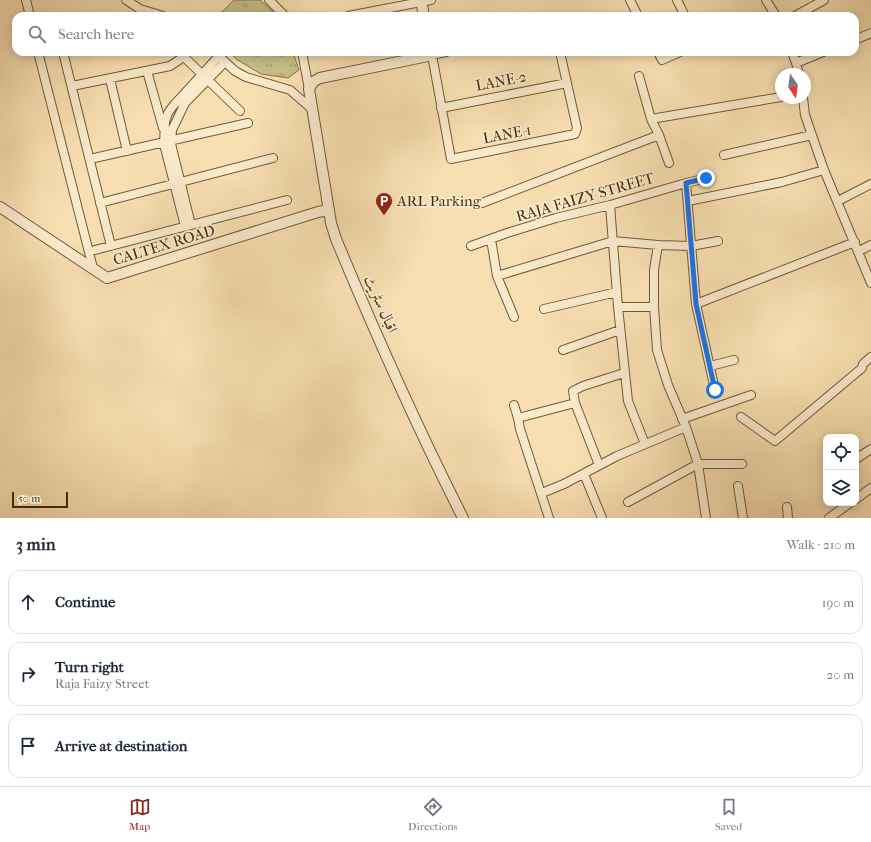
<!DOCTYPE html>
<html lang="en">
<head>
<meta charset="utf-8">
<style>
  :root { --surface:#fff; --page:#f2f2f3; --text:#1f2937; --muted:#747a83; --line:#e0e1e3; --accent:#8f2418 }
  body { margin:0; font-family:"IM FELL French Canon",Amiri,serif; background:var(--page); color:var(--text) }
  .controls { position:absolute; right:12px; bottom:12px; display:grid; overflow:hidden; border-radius:8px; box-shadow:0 2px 10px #0003 }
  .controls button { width:36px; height:36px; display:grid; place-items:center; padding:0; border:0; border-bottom:1px solid var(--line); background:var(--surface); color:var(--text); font:20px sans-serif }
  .compass { position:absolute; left:775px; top:68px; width:36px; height:36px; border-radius:50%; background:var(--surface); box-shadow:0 2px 10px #0003; rotate:167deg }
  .scale { position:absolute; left:12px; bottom:10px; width:56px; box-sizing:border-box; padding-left:4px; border:2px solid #462c0c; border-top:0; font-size:11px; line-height:14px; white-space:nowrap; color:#462c0c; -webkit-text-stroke:3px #faeacc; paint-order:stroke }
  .stop { position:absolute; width:12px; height:12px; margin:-9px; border:3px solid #1a73e8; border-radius:50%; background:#fff }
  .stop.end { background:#1a73e8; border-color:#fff; box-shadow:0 1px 4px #0008 }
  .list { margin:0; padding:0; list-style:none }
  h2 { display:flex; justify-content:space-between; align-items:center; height:52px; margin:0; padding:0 16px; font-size:17px }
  h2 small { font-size:13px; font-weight:400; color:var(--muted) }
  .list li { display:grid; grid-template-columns:26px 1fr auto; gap:12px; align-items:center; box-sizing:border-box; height:64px; margin:0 8px 8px; padding:0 8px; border:1px solid var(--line); border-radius:12px }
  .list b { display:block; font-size:15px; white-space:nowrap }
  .list p { margin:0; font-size:13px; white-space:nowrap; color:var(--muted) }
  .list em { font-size:13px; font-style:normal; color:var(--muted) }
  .icon { flex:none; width:22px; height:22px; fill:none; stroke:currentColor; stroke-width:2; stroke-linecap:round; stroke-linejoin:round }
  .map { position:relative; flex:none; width:871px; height:518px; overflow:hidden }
  .search { position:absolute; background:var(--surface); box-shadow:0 2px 10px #0003; left:12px; right:12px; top:12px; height:44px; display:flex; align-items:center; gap:10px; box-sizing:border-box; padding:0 14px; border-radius:12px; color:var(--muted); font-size:15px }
  .sheet { height:268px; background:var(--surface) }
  nav { display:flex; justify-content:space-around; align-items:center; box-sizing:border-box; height:56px; border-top:1px solid var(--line); background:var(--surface); font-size:11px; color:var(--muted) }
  nav a { display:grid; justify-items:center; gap:2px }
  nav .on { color:var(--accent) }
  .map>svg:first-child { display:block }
  .park { fill:url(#park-tufts); stroke:#85764a }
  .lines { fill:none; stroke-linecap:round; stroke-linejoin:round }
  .minor-casing { stroke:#725935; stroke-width:10 }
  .tertiary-casing { stroke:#725935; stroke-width:12 }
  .minor { stroke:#faeacc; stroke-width:8 }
  .tertiary { stroke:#faeacc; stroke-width:10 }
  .route { stroke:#1a73e8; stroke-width:5 }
  .labels { text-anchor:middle; stroke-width:3.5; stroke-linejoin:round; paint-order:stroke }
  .street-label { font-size:15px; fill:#462c0c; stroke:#faeacc }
  .poi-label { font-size:15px; fill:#462c0c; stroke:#faeacc; text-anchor:start }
</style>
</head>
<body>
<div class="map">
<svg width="871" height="518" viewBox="0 0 871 518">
  <defs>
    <pattern id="park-tufts" width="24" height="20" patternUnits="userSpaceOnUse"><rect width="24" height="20" fill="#c4c087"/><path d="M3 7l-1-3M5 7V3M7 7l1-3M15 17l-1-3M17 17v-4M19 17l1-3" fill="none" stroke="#a19c6d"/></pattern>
  </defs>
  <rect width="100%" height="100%" fill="#f8dfb1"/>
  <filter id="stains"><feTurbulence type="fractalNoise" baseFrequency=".005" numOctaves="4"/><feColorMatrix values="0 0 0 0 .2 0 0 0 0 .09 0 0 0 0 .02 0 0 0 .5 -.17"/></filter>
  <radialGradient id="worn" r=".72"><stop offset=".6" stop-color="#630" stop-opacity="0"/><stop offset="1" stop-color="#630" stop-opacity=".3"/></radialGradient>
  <path class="park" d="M 234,0 L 260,0 L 277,16 L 218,16 Z
    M 230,52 L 293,52 L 299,70 L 288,78 L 261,74 L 236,59 Z"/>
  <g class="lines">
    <defs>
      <path id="minor" d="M 26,0 L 30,16
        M 126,0 L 140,9 L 163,16
        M 269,0 L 285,16
        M 630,0 L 638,16
        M 677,0 L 685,16
        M 766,0 L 776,16
        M 348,16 L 431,0
        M 795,16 L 824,0
        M 855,40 L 871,33
        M 38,52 L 93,268
        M 63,52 L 111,246
        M 302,52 L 309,89
        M 446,52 L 432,55 L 451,159 L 575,134 L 577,128 L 560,52
        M 658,52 L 662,60 L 680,52
        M 792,52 L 796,63 L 799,74
        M 183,56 L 240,111
        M 221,58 L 235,71 L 246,77 L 290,90 L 313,110
        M 796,63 L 823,52
        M 147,71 L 163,128
        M 639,76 L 651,119 L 781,97
        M 110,79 L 127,151
        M 72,86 L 170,66 L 179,60 L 187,52
        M 803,98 L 805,115 L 824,170 L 871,283
        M 441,108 L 567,83
        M 651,119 L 659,135 L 669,163
        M 724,155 L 812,135
        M 90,159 L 248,123
        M 686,183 L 696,304 L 715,390
        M 688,201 L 782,182 L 824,170
        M 838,201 L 871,184
        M 100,203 L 273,158
        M 482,203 L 659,135
        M 610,205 L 618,307 L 628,401 L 645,444
        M 191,225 L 171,144 L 172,130 L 185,103 L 225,62
        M 185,226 L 164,144 L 165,122 L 168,113 L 173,106 L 219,56
        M 491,239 L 497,276 L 514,317
        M 658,245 L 654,270 L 654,307 L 657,350 L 668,385 L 686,427 L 698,464 L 706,518
        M 471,246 L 507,233 L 556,218 L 610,205 L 686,183 L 707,178
        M 95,250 L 287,200
        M 859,251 L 871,245
        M 497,276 L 613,241 L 658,245 L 691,246 L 718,241
        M 696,304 L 855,242
        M 618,307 L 654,307
        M 544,309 L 617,292
        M 563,350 L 620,330
        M 710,366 L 734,360
        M 514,405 L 518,418
        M 741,417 L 775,441 L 862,368 L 863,364 L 871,357
        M 682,419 L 751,395
        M 856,459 L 871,449
        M 599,465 L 575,403 L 573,391 L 583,386 L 624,373
        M 584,474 L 602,518
        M 738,486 L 743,518
        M 542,493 L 564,484 L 617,456 L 686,427
        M 856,499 L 871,488
        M 628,502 L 698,464 L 742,464
        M 787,507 L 788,518
        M 549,518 L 520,429 L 518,418 L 575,403
        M 829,518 L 850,503"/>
      <path id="tertiary" d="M 421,0 L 424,16
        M 431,52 L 432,55 L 423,57 L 320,78 L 313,82 L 309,89 L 331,223 L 336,239 C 375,333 417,427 463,518
        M 0,207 L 107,278 L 318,212 L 329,210"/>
    </defs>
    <use href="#minor" class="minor-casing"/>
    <use href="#tertiary" class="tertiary-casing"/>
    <use href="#minor" class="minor"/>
    <use href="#tertiary" class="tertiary"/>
  </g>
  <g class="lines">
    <path class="route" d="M 706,178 L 686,183 L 696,304 L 715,390"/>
  </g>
  <defs>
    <symbol id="parking-pin" viewBox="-11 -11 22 30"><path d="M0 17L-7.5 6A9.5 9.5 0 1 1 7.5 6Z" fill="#8f2418" stroke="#faeacc"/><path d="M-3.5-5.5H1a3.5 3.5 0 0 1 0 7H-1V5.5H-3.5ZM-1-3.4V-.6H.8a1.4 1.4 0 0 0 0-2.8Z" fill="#fff"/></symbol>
  </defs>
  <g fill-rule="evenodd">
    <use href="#parking-pin" x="374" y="191" width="20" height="27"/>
  </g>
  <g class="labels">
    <g class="street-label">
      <text transform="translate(501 81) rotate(-11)" y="5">LANE-2</text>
      <text transform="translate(507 134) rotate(-11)" y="5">LANE-1</text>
      <text transform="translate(585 197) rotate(-16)" y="5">RAJA FAIZY STREET</text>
      <text transform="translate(164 245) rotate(-17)" y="5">CALTEX ROAD</text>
      <text transform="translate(381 304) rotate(66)" y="5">اقبال سٹریٹ</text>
    </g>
    <g class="poi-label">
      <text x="397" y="206">ARL Parking</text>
    </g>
  </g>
  <rect width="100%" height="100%" filter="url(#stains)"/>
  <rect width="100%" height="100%" fill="url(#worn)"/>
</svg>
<div class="controls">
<button><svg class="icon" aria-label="locate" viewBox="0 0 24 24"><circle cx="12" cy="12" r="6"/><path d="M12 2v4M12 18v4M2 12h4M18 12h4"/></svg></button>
<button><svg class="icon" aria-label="layers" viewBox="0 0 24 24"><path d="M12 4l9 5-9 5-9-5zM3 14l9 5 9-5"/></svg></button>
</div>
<svg class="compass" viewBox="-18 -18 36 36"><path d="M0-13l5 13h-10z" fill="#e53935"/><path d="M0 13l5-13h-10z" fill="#747a83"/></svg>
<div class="scale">50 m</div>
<div class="stop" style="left:715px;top:390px"></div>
<div class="stop end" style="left:706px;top:178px"></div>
<div class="search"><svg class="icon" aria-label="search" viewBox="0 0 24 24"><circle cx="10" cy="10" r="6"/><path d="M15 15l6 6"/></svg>Search here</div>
</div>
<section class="sheet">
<h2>3 min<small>Walk · 210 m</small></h2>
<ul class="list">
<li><svg class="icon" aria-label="ahead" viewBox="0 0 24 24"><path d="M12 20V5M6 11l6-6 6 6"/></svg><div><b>Continue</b></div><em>190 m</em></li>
<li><svg class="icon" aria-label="right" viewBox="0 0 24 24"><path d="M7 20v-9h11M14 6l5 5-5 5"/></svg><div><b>Turn right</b><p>Raja Faizy Street</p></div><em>20 m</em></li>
<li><svg class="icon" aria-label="arrive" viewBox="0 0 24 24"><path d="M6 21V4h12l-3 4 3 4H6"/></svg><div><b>Arrive at destination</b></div></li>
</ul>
</section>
<nav>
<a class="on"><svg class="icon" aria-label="map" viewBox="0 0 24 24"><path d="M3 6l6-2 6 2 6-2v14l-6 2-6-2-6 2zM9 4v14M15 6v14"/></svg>Map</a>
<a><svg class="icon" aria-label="directions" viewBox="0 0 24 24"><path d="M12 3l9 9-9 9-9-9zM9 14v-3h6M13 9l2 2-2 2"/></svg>Directions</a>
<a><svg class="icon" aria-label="saved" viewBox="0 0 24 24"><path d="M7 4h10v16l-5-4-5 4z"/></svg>Saved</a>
</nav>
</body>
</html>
